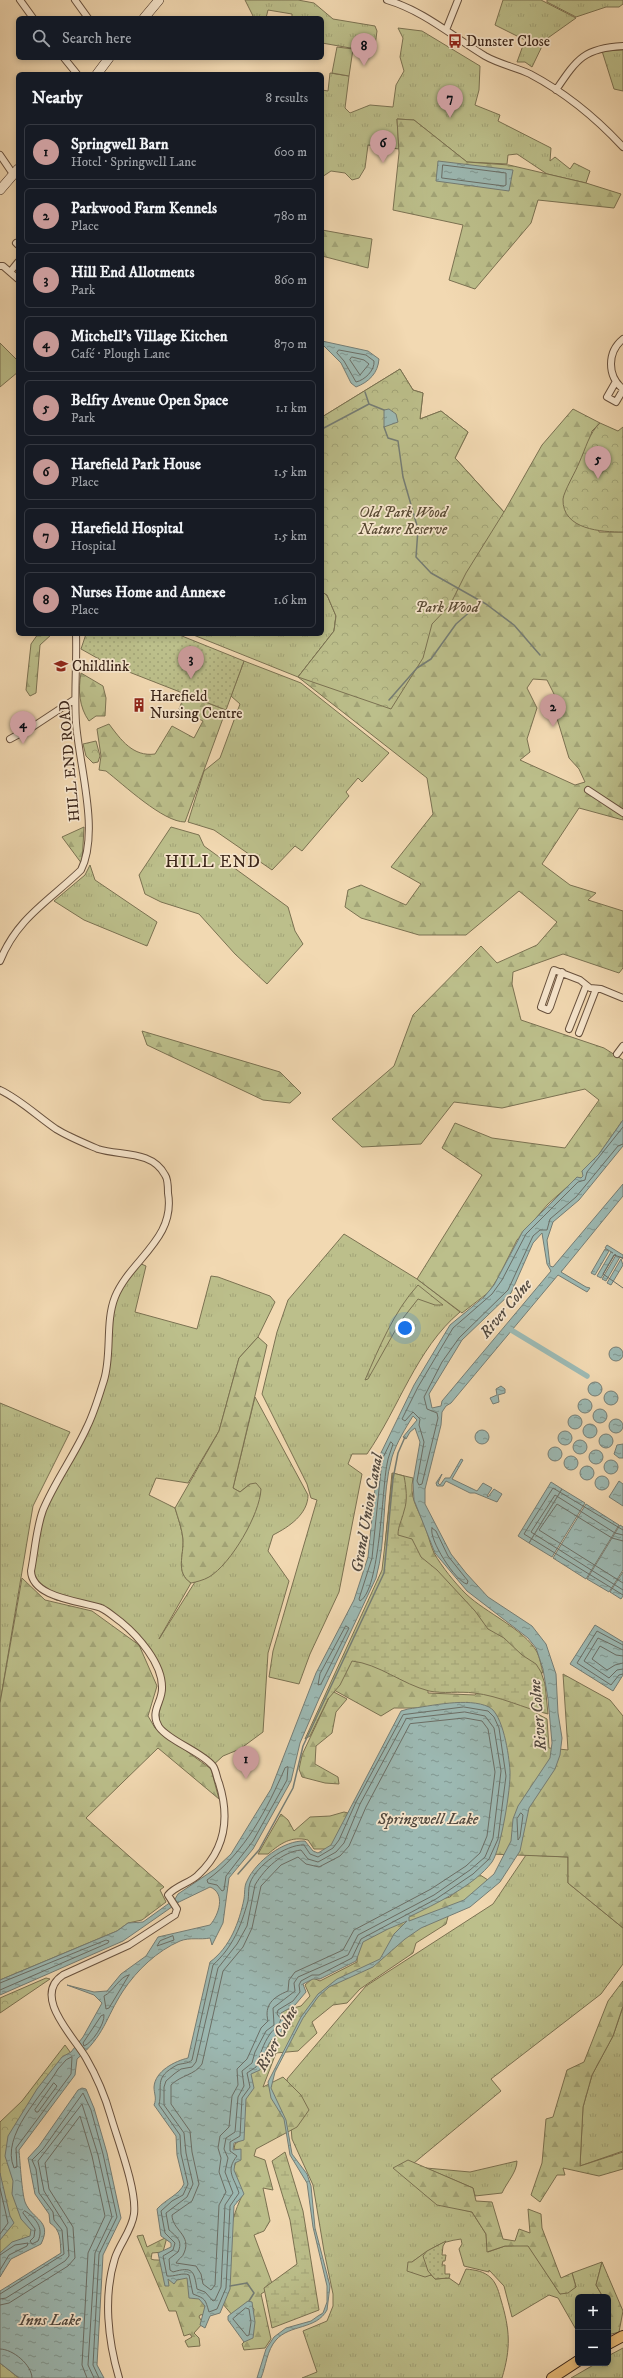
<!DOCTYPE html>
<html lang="en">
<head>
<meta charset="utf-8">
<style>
  :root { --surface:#171b24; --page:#20242c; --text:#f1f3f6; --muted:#9ea1a6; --line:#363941; --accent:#c59692 }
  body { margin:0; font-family:"IM FELL DW Pica",serif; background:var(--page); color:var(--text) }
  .controls { position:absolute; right:12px; bottom:12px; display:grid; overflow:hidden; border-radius:6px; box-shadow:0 2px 6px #0003 }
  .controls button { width:36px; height:36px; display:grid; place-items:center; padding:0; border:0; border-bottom:1px solid var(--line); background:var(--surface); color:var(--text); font:20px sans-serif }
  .you { position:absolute; left:405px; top:1328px; width:14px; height:14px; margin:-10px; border:3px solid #fff; border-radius:50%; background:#1a73e8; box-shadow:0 0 0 6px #1a73e833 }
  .badge { display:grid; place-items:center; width:26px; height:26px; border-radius:50%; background:var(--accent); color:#111; font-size:13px; font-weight:700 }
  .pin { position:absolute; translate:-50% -33px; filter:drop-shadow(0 1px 2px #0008) }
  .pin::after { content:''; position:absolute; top:21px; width:14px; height:12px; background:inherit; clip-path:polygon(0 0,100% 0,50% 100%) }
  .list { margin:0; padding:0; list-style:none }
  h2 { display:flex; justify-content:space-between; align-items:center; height:52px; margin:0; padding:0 16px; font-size:17px }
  h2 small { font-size:13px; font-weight:400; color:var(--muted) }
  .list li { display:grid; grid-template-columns:26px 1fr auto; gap:12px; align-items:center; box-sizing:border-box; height:56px; margin:0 8px 8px; padding:0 8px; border:1px solid var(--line); border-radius:6px }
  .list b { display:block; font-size:15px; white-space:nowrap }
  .list p { margin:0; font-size:13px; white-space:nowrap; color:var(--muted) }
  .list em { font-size:13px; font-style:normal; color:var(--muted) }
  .icon { flex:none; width:22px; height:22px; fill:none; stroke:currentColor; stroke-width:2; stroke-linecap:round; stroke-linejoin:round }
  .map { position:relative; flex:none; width:623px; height:2378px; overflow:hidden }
  .search { position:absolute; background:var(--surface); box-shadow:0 2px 6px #0003; left:16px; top:16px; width:308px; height:44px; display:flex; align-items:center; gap:10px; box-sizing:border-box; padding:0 14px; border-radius:6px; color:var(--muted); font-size:15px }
  .panel { position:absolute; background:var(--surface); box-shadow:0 2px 6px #0003; left:16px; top:72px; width:308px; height:564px; border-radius:6px }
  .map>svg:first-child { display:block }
  .grass { fill:url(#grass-tufts); stroke:#7b7252 }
  .forest { fill:url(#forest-firs); stroke:#7b7252; fill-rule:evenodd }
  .wetland { fill:url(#wetland-marsh); stroke:#7b7252 }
  .park { fill:url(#park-crowns); stroke:#7b7252 }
  .garden { fill:url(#garden-dots); stroke:#7b7252 }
  .pitch { fill:#bcbf8b; stroke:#7b7252 }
  .water { fill:url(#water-ripples); stroke:#757d75; fill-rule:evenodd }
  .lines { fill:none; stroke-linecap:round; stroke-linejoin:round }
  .shore { stroke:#6b6e66; stroke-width:1 }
  .stream { stroke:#757d75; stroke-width:1.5 }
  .canal { stroke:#9cb9b3; stroke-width:5.5 }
  .street-casing { stroke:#68513e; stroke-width:8 }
  .secondary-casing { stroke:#3a2418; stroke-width:10 }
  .primary-casing { stroke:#3a2418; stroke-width:12 }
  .street { stroke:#f7e6cd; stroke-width:6 }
  .secondary { stroke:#f7e6cd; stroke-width:9 }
  .primary { stroke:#e9bc79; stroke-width:10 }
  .labels { text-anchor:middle; stroke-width:3.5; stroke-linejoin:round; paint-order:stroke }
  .poi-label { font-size:15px; fill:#3a2418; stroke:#f7e6cd; text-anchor:start }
  .park-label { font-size:15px; font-style:italic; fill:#5a4b35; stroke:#f7e6cd }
  .street-label { font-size:15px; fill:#3a2418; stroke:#f7e6cd }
  .water-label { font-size:16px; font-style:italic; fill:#52493f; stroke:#f7e6cd }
  .quarter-label { font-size:17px; letter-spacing:1px; fill:#3a2418; stroke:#f7e6cd }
</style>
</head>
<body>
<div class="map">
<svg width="623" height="2378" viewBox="0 0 623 2378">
  <defs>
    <pattern id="grass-tufts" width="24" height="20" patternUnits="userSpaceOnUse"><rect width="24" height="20" fill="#bcbf8b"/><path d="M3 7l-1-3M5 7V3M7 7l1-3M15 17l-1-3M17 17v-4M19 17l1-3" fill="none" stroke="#a2a477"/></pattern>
    <pattern id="forest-firs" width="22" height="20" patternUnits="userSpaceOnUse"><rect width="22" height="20" fill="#bcbf8b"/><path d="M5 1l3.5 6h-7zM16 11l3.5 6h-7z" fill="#a2a477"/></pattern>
    <pattern id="wetland-marsh" width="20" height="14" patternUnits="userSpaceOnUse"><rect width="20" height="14" fill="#bcbf8b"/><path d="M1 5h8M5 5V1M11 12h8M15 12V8" fill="none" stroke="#a2a477"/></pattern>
    <pattern id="park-crowns" width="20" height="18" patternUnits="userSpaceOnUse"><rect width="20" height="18" fill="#bcbf8b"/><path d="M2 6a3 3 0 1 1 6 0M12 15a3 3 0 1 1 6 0" fill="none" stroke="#a2a477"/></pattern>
    <pattern id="garden-dots" width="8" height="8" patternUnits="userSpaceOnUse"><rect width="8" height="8" fill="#bcbf8b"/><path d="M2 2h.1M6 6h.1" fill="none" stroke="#a2a477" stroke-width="1.8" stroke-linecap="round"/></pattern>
    <pattern id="water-ripples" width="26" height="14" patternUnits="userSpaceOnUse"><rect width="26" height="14" fill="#9cb9b3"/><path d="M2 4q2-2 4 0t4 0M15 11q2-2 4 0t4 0" fill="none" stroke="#809691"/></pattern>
  </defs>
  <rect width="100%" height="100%" fill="#f2d9b2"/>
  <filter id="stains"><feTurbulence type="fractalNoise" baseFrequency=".005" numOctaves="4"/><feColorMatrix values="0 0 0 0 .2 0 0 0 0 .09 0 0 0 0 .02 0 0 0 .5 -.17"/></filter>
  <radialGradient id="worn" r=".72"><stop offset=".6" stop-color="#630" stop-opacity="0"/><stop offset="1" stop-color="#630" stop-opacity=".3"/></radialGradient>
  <path class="grass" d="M 245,0 L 298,0 L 314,3 L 333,19 L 375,26 L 377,31 L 375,46 L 359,44 L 356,49 L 322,43 L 322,18 L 292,18 L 292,14 L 268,10 L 266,18 L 254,18 Z
    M 503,0 L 541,0 L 576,18 L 545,40 L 532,67 L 525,62 L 517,62 L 525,40 L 495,25 Z
    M 547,0 L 623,0 L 623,4 L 619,7 L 606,7 L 576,17 L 547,2 Z
    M 398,28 L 422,31 L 480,66 L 479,90 L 475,105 L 500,115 L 498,121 L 551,148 L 550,161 L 555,157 L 570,169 L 574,163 L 590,171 L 586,183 L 547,174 L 517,154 L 508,155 L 507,164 L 467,162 L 414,120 L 397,119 L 399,149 L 368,145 L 365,168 L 359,178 L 352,180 L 345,173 L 331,171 L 322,177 L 322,90 L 328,91 L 330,73 L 349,76 L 345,108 L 350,113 L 370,105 L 393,107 L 396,85 L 404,71 L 400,57 L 403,38 Z
    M 623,50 L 623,91 L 614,89 L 602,51 Z
    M 322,592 L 327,595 L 336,615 L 334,631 L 298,677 L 191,634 L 322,634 Z
    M 244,661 L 301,683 L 389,753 L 362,782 L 358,778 L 346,792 L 349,796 L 302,851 L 295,846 L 272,870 L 214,830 L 188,822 L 204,771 L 220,758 L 240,704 L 231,696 Z
    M 171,827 L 199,835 L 204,846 L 288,907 L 295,931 L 303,944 L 267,984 L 235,954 L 199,914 L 161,902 L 145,894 L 139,875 Z
    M 90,865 L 95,880 L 157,922 L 147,946 L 84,920 L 54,901 L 85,875 Z
    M 344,1234 L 417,1279 L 460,1312 C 416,1349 399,1408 367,1454 L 352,1454 L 348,1464 L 362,1474 L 339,1592 L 310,1654 L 299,1684 L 269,1677 L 273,1651 L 317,1500 L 311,1498 L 307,1484 L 262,1394 L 277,1332 L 288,1300 Z
    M 139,1263 L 146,1266 L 135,1312 L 197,1329 L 211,1276 L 218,1277 L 270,1296 L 275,1302 L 258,1337 L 239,1358 L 219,1431 L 188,1483 L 156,1478 L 149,1495 L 175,1508 C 178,1518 182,1529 183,1539 C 184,1556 175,1572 191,1583 L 159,1639 L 195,1582 L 208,1577 L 250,1484 L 240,1492 L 233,1488 L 255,1397 L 308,1495 C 308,1514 289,1527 273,1535 L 268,1551 L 289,1581 L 268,1653 L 263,1732 L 240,1749 L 223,1756 L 211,1767 L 160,1729 L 159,1713 L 165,1687 L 144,1648 L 113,1618 L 94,1607 L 56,1600 L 38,1589 L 31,1574 L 42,1517 L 61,1474 L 92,1423 L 103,1387 L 115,1304 L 124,1283 Z
    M 0,1403 L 70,1432 L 33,1506 L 0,1703 Z
    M 526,1855 L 568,1857 L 568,1883 L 623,1928 L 623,1964 L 601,1994 L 491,2079 L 501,2091 L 414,2163 L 460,2209 L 472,2212 L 486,2234 L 488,2252 L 505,2246 L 528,2245 L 560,2294 L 576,2287 L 572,2273 L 602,2262 L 596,2285 L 603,2297 L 578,2297 L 578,2333 L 558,2298 L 549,2295 L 512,2317 L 504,2286 L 489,2270 L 489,2272 L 464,2266 L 459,2249 L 462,2244 L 461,2239 C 438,2242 431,2249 412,2262 L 416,2273 L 431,2275 L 435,2279 L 449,2278 L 459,2285 L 466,2269 C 475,2270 484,2271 491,2278 C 497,2284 499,2293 501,2300 C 510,2330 511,2348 502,2378 L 302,2378 L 317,2372 L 303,2331 L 327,2321 L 333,2306 L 333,2294 L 324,2251 L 313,2185 L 292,2139 L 287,2079 L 366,1986 L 493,1904 Z
    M 623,2007 L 623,2151 L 580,2166 L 583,2107 L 592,2075 L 613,2036 Z
    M 517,2161 C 517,2172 507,2182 502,2193 L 475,2196 L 473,2188 L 426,2168 L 470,2172 Z
    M 623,2348 L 623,2378 L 571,2378 L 597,2363 L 608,2363 L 608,2356 Z
    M 0,2363 L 19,2378 L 0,2378 Z"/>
  <path class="forest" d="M 397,119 L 414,120 L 467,162 L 509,165 L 586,183 L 621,194 L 614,208 L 538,200 L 531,223 L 475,289 L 449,280 L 463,225 L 393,210 L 399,153 Z
    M 322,230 L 372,239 L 368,268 L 322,256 Z
    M 400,369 L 413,390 L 423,393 L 420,419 L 441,411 L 468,432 L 455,458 L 504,512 L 542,445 L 573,409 L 600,423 L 592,431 L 589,442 L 599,532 L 623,532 L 623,820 L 579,808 L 542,864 L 570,885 L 596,893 L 588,900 L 623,911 L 623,968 L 619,973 L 563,954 L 513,972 L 512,984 L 521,1020 L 604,1048 L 623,1060 L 623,1120 L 599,1154 L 582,1171 L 584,1176 L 581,1178 L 577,1178 L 548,1204 L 517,1240 L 498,1278 L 489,1292 L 462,1313 L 417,1279 L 482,1175 L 442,1148 L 455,1123 L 492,1138 L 565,1148 L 599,1100 L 585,1089 L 502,1108 L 454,1102 L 421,1144 L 362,1147 L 332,1119 L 394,1066 L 413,1015 L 481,946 L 497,963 L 537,945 L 557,922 L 519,891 L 466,935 L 419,935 L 361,918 L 345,907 L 348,890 L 361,885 L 406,905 L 421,884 L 391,867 L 433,814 L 427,778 L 298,677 L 334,631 L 336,616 L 327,595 L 322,592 L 322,417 ZM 533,679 L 547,680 L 556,698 L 556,715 L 569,758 L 579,769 L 585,782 L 575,785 L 520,760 L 530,752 L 527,739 L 537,708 L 527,688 Z
    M 38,634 L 52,634 L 40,645 L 36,693 L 30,696 L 26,690 L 31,644 Z
    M 81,673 L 103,686 L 106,698 L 105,716 L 96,716 L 89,721 C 79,707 78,690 81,673 Z
    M 185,694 L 226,710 L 185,822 C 163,822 124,785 106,771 L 99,770 L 101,756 L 97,729 L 109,724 C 121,740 133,757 155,754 L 172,726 L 194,738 L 203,721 L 179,709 Z
    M 84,827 L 82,864 L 62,837 Z
    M 142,1031 L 280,1072 L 301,1093 L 290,1103 L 263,1100 L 147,1045 Z
    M 418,1285 L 443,1305 L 435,1305 L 418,1299 L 400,1322 L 368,1379 L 365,1380 C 379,1348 394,1311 418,1285 Z
    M 258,1337 L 267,1345 L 233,1488 L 240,1492 L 250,1484 L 256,1483 L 261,1489 C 260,1514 231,1564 209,1577 C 204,1580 196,1582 191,1583 C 175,1572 184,1556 183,1539 C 182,1529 178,1518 175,1508 L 219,1431 L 239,1358 Z
    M 392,1473 L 413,1478 C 409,1497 417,1507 424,1524 C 428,1534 430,1544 434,1553 C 442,1567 455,1583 466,1594 C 486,1613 524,1629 537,1652 C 540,1658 541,1666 543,1673 L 537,1671 L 385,1545 Z
    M 22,1578 L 45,1600 L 92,1611 L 139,1645 L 157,1686 L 148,1716 L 155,1728 L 211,1769 L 219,1799 L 158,1748 L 86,1818 L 164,1887 L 160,1890 L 166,1902 L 142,1920 L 128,1923 L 117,1931 L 0,1980 L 0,1703 Z
    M 352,1651 L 428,1658 L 428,1693 L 475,1695 L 486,1679 L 529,1700 L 536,1713 L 547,1719 L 549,1748 L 568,1750 L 563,1674 L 610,1700 L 623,1716 L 623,1928 L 568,1883 L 568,1857 L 490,1854 L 485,1708 L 394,1708 L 381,1716 L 334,1690 Z
    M 332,1691 L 347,1699 L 336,1712 L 332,1733 L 316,1746 L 315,1764 L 338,1777 L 339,1784 L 325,1783 L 302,1777 L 299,1769 L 302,1755 Z
    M 344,1812 L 352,1814 L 332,1849 L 314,1849 L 308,1840 C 291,1836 281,1843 268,1854 L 258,1854 L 281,1814 L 288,1820 L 294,1831 L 310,1817 L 330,1816 Z
    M 477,1873 L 488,1880 L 469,1899 L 450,1909 L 446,1924 L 416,1943 L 413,1953 L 360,1989 L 347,2003 L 333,2005 L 312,2022 L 317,2033 L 298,2051 L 276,2053 L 263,2087 L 283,2077 L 301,2095 L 309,2110 L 297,2127 L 256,2149 L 254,2156 L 265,2160 L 273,2190 L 263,2188 L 270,2221 L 264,2231 L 254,2235 L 273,2286 L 261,2294 L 271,2339 L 265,2348 L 244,2350 L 242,2344 L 251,2335 L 254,2309 L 248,2303 L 233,2316 L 222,2303 C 226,2267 226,2226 243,2194 L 233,2170 L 240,2150 L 234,2149 L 235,2144 L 243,2138 L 242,2126 L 249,2074 L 261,2055 L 278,2012 L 301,2006 L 310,1996 L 305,1985 L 313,1978 L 320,1981 L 357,1962 L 358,1944 L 417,1905 L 450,1897 Z
    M 623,1981 L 623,2006 L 613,2036 L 592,2075 L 583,2107 L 580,2166 L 623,2152 L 623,2169 L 599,2176 L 563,2168 L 565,2175 L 557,2175 L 540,2202 L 531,2195 L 542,2163 L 546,2119 L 553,2117 L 567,2070 L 584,2062 L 608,2001 Z
    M 408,2160 L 473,2188 L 476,2201 L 492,2202 L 503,2239 L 515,2241 L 519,2229 L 530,2233 L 528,2209 L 541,2214 L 542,2228 L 561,2278 L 572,2273 L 576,2287 L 568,2293 L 560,2294 L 528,2246 L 505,2246 L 487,2252 L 486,2234 L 472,2212 L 437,2205 L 393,2168 Z
    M 143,2235 L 147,2247 L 167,2237 L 163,2252 L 152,2253 L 151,2259 C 155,2261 159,2259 163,2261 C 183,2271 206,2290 206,2314 L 200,2315 L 199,2317 L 203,2323 L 194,2333 L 199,2338 L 200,2346 L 188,2347 L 185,2341 L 192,2337 L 190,2334 L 184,2336 L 176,2311 L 169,2311 L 137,2236 Z
    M 427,2251 L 431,2275 L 425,2277 L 407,2271 L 408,2262 L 412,2262 Z
    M 602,2262 L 623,2311 L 619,2332 L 608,2335 L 608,2297 L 603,2297 L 596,2285 Z"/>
  <path class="wetland" d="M 393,1473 L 404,1476 C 406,1487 408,1500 404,1511 C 402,1520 398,1526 398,1535 L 412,1539 L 421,1557 L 437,1570 L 475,1611 L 488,1629 L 504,1638 L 522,1655 L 536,1664 L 541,1672 L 545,1684 L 548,1714 C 523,1708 500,1696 474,1693 C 460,1691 443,1694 429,1691 C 402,1684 379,1664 352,1661 L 340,1685 L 328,1699 L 310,1736 L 305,1739 L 382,1570 Z
    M 285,2152 L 303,2211 L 319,2310 L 272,2328 L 264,2288 L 297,2264 L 290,2220 L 272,2161 Z"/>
  <path class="park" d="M 400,369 L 413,390 L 423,393 L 420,419 L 441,411 L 468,432 L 455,458 L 504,512 L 466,573 L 450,605 L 432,624 L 423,658 L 391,709 L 298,677 L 334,631 L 336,616 L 327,595 L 322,592 L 322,417 Z
    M 600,423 L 618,431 L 623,427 L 623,532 C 602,532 562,530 563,499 C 564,491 576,471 579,463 C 586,448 589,433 600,423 Z
    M 96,741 L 100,756 L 98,762 L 93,763 L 86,756 L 83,744 Z
    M 46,1978 L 50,1979 L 0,2013 L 0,1998 Z
    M 65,2045 L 73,2056 L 14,2134 L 19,2197 L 37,2237 L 0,2256 L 0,2122 L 22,2101 Z"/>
  <path class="garden" d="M 86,634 L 177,634 L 244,661 L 226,710 L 106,663 L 81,649 Z
    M 446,2241 L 443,2246 L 442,2255 L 446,2255 L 445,2261 L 443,2261 L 442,2265 L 445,2265 L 445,2274 L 450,2274 L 449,2278 L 435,2279 L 428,2271 L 423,2256 L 427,2251 Z"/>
  <path class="pitch" d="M 337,47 L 353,49 L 349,76 L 332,73 Z
    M 0,343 L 18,361 L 18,372 L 0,387 Z"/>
  <path class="water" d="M 438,161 L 513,170 L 509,191 L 436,181 Z
    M 322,341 L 368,351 L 379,359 C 378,373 369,382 356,387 L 351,383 L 341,363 L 322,344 Z
    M 389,409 L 396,414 L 398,422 L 384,427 L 384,410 Z
    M 623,1120 L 623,1146 L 579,1200 L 553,1222 L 547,1240 L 550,1266 L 553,1267 L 623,1184 L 623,1196 L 561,1272 L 586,1287 L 590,1288 L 587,1292 L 558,1275 L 451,1403 L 446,1406 L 442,1412 L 441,1425 L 425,1489 L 425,1504 L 451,1554 L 466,1573 L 488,1597 L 532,1626 L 546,1644 L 556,1674 L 558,1713 L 562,1738 L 560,1755 L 555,1769 L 529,1808 L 520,1851 L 500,1882 L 470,1907 L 421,1928 L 405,1939 L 373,1967 L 329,1987 L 318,1997 L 303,2018 L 275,2072 L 271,2088 L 286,2120 L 292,2154 L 307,2174 L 311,2186 L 315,2228 L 330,2286 L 327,2310 C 316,2330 290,2324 276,2340 C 267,2350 266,2366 261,2378 L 257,2378 L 266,2349 L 274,2337 L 286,2328 L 311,2321 L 318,2316 L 323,2313 L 327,2302 L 327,2286 L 313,2227 L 307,2183 L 290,2155 L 284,2119 L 271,2098 L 268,2082 L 301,2017 L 318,1994 L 337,1979 L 380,1959 L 394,1934 L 407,1921 L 388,1929 L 363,1942 L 356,1961 L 320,1979 L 313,1979 L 303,1984 L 306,1992 L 295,2005 L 281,2013 L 286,2017 L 281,2032 C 268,2038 263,2056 260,2070 L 251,2074 L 254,2088 L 246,2099 L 244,2140 L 234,2143 L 233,2150 L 241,2149 L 241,2160 L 235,2163 L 234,2170 L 244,2194 L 234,2206 L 230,2289 L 220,2313 L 210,2316 L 205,2328 L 200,2325 L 205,2306 L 199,2299 L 189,2298 L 187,2278 L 177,2280 L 174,2284 L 168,2279 L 169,2286 L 165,2286 L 158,2253 L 171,2247 L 171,2243 L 161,2236 L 157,2209 C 166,2199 179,2195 184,2184 L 177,2155 L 176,2136 L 154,2105 C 157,2098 154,2094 154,2087 C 155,2071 175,2061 188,2058 L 210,1962 C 230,1947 239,1923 244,1899 C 245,1893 244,1886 247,1881 C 256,1861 284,1840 305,1841 L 313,1851 L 318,1853 L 331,1845 L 401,1711 L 408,1709 C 431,1706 468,1697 489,1707 C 503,1714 509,1755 510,1771 C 511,1788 501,1849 492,1862 C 474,1886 435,1904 409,1917 L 409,1921 L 464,1900 L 494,1874 L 511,1841 L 513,1819 L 518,1806 L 550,1758 L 552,1743 L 548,1699 L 543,1669 L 536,1648 L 528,1638 L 467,1591 L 435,1553 L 414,1500 L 413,1482 L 420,1442 L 415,1428 L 410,1432 L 406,1439 L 403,1437 L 417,1420 L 413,1416 C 405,1429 397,1442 392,1457 C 381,1496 387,1539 376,1578 L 318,1701 L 300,1743 L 291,1781 L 253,1849 L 229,1878 L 223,1923 L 212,1945 L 210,1938 C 200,1940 190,1937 180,1941 C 157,1951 137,1970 123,1991 C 105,2019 105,2035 77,2059 L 75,2075 L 19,2150 C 20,2162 22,2193 25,2202 C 32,2220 53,2220 41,2244 L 11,2259 L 0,2277 L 0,2253 L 12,2242 L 30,2236 L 31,2230 L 21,2219 L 12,2194 L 13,2181 L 5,2156 L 8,2136 L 37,2089 L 62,2057 L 71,2052 L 83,2037 L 102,2003 L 94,1995 L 67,1985 L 94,1992 L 107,1991 L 121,1974 L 146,1956 L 158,1937 L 210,1925 C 219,1915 226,1893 210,1887 L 179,1902 L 123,1941 L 0,1995 L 0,1980 L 117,1931 L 128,1923 L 143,1922 L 175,1899 L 178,1894 L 215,1869 L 231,1854 L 271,1789 L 316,1673 L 354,1600 L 368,1557 L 378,1459 L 414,1385 L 450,1325 L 484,1297 L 494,1285 L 523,1231 L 577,1177 L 581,1178 L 583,1176 L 582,1171 L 599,1154 ZM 542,1233 L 547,1264 L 551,1271 L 442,1401 L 441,1406 L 432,1408 L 429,1394 L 462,1340 L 511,1293 L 533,1243 Z
    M 607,1245 L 623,1255 L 623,1259 L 620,1257 L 606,1281 L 602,1279 L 616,1255 L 615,1254 L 601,1278 L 597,1276 L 611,1252 L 613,1253 L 605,1248 Z
    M 605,1249 L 609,1251 L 595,1275 L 591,1273 Z
    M 621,1259 L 623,1265 L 611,1285 L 607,1283 Z
    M609 1354a7 7 0 1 1 14 0a7 7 0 1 1-14 0Z
    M588 1389a7 7 0 1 1 14 0a7 7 0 1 1-14 0Z
    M 501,1386 L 505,1389 L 505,1393 L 498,1395 L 499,1402 L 493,1404 L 490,1398 L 497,1395 L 496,1389 Z
    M604 1398a7 7 0 1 1 14 0a7 7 0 1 1-14 0Z
    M578 1406a7 7 0 1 1 14 0a7 7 0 1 1-14 0Z
    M593 1416a7 7 0 1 1 14 0a7 7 0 1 1-14 0Z
    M568 1422a7 7 0 1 1 14 0a7 7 0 1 1-14 0Z
    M609 1426a7 7 0 1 1 14 0a7 7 0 1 1-14 0Z
    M583 1431a7 7 0 1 1 14 0a7 7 0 1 1-14 0Z
    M475 1437a7 7 0 1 1 14 0a7 7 0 1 1-14 0Z
    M558 1438a7 7 0 1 1 14 0a7 7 0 1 1-14 0Z
    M599 1441a7 7 0 1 1 14 0a7 7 0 1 1-14 0Z
    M573 1447a7 7 0 1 1 14 0a7 7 0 1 1-14 0Z
    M 623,1444 L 623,1458 L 619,1458 L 614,1454 L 617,1445 Z
    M548 1454a7 7 0 1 1 14 0a7 7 0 1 1-14 0Z
    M589 1457a7 7 0 1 1 14 0a7 7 0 1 1-14 0Z
    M564 1463a7 7 0 1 1 14 0a7 7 0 1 1-14 0Z
    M 461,1459 L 463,1460 L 452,1479 L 477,1491 L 483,1483 L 492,1488 L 487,1496 L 488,1497 L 494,1489 L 502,1494 L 497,1502 L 475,1493 L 470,1493 L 446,1481 L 443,1486 L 437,1486 L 436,1483 L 442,1474 L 438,1483 L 440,1485 L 445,1478 L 450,1478 Z
    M604 1467a7 7 0 1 1 14 0a7 7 0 1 1-14 0Z
    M580 1473a7 7 0 1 1 14 0a7 7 0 1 1-14 0Z
    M595 1483a7 7 0 1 1 14 0a7 7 0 1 1-14 0Z
    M 619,1481 L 623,1484 L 623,1506 L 609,1497 Z
    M 551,1482 L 562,1489 L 529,1543 L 518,1536 Z
    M 562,1489 L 585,1503 L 552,1557 L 529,1543 Z
    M 586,1504 L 619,1525 L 586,1579 L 553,1558 Z
    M 620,1525 L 623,1527 L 623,1570 L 609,1592 L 587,1579 Z
    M 623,1572 L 623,1596 L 621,1599 L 610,1592 Z
    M 595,1625 L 623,1642 L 623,1675 L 613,1691 L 570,1664 Z
    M 82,2088 L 86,2089 L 94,2108 L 107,2153 L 121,2218 L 103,2255 L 97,2365 L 104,2378 L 19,2378 L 0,2363 L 0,2291 L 61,2253 C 60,2240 61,2230 50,2223 L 49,2214 L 35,2194 L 28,2158 L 39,2146 L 78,2090 Z
    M 0,2173 L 10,2216 L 14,2223 L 0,2240 Z
    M 248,2301 L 252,2302 L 255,2322 L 253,2338 L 244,2342 L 228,2320 L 228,2316 Z"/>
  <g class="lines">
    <path class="shore" d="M 443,165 L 506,173 L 506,185 L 504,186 L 442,178 Z
      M 339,350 L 366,355 L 374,361 C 375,370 365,380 356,382 L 344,361 L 337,353 Z
      M 352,357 L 364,360 L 369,364 L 360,375 L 350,360 Z
      M 623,1127 L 587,1172 L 585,1180 L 578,1182 L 526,1234 L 502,1280 L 492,1294 L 453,1328 L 418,1387 L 402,1419 L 405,1421 L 413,1412 L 420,1419 L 419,1425 L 424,1442 L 417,1481 L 419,1485 L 422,1484 L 438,1418 L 437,1413 L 427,1409 L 424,1397 L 442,1362 L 459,1338 L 508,1290 L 533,1236 L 540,1230 L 547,1230 L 550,1219 L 576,1197 L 618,1146 L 623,1144
      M 623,1258 L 614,1255 L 603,1274 L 623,1288
      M 391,1442 L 393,1444 C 391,1451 388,1457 387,1464 C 382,1489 380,1590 360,1601 L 359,1599 L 372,1558 L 382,1460 Z
      M 432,1528 L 436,1531 L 448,1556 L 468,1581 L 467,1584 C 456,1582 428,1539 432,1528 Z
      M 623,1530 L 553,1488 L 524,1534 L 623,1595
      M 623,1535 L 615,1533 L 555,1495 L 531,1532 L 623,1590
      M 623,1541 L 612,1538 L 557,1504 L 539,1530 L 623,1583
      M 346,1626 L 349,1628 L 321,1684 L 318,1685 L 320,1674 Z
      M 623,1645 L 597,1631 L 577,1663 L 611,1685 L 619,1675 L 623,1674
      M 623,1650 L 598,1638 L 584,1661 L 609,1678 L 617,1670 L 623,1669
      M 623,1656 L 616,1655 L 600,1646 L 592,1659 L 607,1670 L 615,1665 L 623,1663
      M 464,1707 L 488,1711 L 494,1717 L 499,1728 L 506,1776 L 498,1839 L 489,1859 L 473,1874 L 436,1899 L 361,1939 L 352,1958 L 319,1975 L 312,1975 L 301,1981 L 299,1985 L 300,1992 L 293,2001 L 278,2010 L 277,2014 L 281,2019 C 277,2030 275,2027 270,2034 C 263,2044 260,2055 256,2067 L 247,2073 L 250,2087 L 242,2098 L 240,2136 L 230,2142 L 230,2151 L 237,2156 C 225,2171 234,2177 239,2193 L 230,2206 L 226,2288 L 217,2309 L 209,2312 C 205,2299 206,2299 193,2294 L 189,2275 C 183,2272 174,2277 167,2276 L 163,2256 L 173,2250 L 175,2243 L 165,2233 L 161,2211 L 172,2201 L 183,2195 L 188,2184 L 181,2154 L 180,2135 L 159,2105 C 163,2085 153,2078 177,2065 C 182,2063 188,2064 192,2060 L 213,1965 C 233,1947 241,1926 248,1901 C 249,1895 248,1888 250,1883 C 256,1866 286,1844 304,1845 L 310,1854 L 318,1857 L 333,1848 L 339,1840 L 356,1802 L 403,1715 Z
      M 465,1712 L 485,1716 L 494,1728 L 501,1771 L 493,1838 L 485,1857 L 470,1870 L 434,1895 L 358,1935 L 348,1955 L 298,1977 L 294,1983 L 295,1991 L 273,2008 L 274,2025 L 266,2031 L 255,2052 L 252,2063 L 242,2071 L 244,2086 L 238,2097 L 235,2132 L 226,2138 L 224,2149 L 228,2158 L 225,2172 L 233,2193 L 225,2205 L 221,2287 L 215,2300 L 213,2301 L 205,2292 L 197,2289 C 194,2271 193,2266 173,2272 L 170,2270 L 169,2259 L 178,2252 C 183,2241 177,2237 169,2230 L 166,2213 L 187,2197 L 193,2184 L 186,2153 L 184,2133 L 164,2105 L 164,2087 L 166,2081 L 174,2074 L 181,2069 L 192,2067 L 196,2062 L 218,1968 L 237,1944 L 247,1926 L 255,1885 C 265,1868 282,1852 301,1850 L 308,1859 L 318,1862 L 336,1852 L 344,1843 L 360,1804 L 406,1719 Z
      M 465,1718 L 482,1721 L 488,1729 L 495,1772 L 487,1836 L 480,1853 L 466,1866 L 431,1889 L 354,1930 L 343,1950 L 295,1972 L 289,1980 L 288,1991 C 273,1997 264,2005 268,2021 L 261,2028 L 247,2059 L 237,2069 L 238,2085 L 232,2096 L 229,2127 L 220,2136 L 218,2148 L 221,2158 L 219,2172 L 226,2192 L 219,2205 L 215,2285 L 211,2290 L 203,2284 L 201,2274 L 196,2266 L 176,2263 C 178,2259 183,2257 184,2253 C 192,2235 172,2230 172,2215 L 192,2201 L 199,2184 L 192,2152 L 190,2131 L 171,2104 L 171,2085 C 181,2075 195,2075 202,2064 L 223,1971 L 243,1947 L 252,1928 L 261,1886 L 281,1865 L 298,1857 L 306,1864 L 319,1867 L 340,1856 L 349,1846 L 366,1807 L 410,1724 Z
      M 288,1767 L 287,1780 L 253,1841 L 226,1876 L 224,1890 L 222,1891 L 217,1885 L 208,1883 L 207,1880 C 245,1853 267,1809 285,1768 Z
      M 521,1813 L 523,1815 L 520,1837 L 518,1840 L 517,1819 Z
      M 173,1936 L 174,1940 L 157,1946 L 160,1941 Z
      M 129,1975 L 109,2008 L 106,2009 L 104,1996 C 113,1992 120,1976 129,1975 Z
      M 0,1983 L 106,1940 L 109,1941 L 108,1943 L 0,1990
      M 104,2015 C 105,2024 92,2043 84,2046 L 83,2043 L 101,2016 Z
      M 72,2057 L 71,2074 L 16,2148 L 17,2167 L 14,2168 C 0,2135 43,2095 58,2069 L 66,2060 Z
      M 54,2083 L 57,2086 L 38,2112 L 36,2112 L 35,2110 Z
      M 0,2188 L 8,2223 L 0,2234
      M 25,2211 C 36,2218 44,2228 38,2241 L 32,2244 L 30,2241 L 34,2237 L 35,2229 L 23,2213 Z
      M 0,2255 L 15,2245 L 28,2243 L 27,2246 L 9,2255 L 0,2270
      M 0,2294 L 64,2254 L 62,2230 L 54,2220 L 53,2212 L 39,2193 L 36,2169 L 32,2160 L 43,2149 L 83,2093 L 91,2110 L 103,2154 L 117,2217 L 99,2254 L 93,2365 L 99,2378
      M 0,2299 L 6,2298 L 65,2261 L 69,2256 L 67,2228 L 44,2191 L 38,2161 L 82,2104 L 98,2155 L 112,2217 L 95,2253 L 88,2365 L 94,2378
      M 0,2305 L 9,2303 L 68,2266 L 75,2258 L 73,2227 L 49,2189 L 45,2163 L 80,2116 L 92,2156 L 105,2216 L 88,2253 L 82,2365 L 87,2378
      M 246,2308 L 249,2309 L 251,2322 L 249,2335 L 247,2336 L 233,2319 Z
      M 0,2349 C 13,2349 32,2365 32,2378"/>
    <path class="stream" d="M 365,392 L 369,404 L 384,410
      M 384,427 L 388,438 L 398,441 L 403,477 L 418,529 L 416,557 L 431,573 L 486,604 L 514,625 L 540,655
      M 322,429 L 369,404
      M 389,700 L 417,668 L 431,659 L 456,624 L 481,602
      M 238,1874 L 259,1850 L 293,1788 L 303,1746 L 384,1573 L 393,1479 L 398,1453 L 405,1437
      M 230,2286 L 247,2283 L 254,2293 L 249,2301"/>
    <path class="canal" d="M 508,1328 L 587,1376"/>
    <defs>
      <path id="street" d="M 20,0 L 33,18
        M 75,0 L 88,18
        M 387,0 C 424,11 452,36 485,56 C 499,64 515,67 530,74 C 564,92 597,119 623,147
        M 446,30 L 458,0
        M 64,58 L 77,74
        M 556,90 C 577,59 584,48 623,46
        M 0,155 L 13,174
        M 16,243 L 18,245
        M 0,266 L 3,266 L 18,279
        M 10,272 L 18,262
        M 623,339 C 607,352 607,376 623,389
        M 615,383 L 607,397 L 616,402 L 623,390
        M 10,739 L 34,726 L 75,699
        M 588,790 L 623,813
        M 0,961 C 17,918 49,901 81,870 C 100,832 79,765 76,723 C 74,693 77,664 76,634
        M 562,972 L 550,1007 L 548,1010 L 541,1007 L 542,1004 L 554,970 L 580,980 L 590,988 L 601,989 L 623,998
        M 569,1029 L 586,986
        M 579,1033 L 596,989
        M 617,1054 L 623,1046
        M 0,1090 C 21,1100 37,1116 56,1129 C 69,1137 84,1143 98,1149 C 120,1156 152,1150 165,1175 C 168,1179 168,1188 168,1193 C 176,1239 130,1260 115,1297 C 105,1322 112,1354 104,1380 C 99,1396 94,1413 87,1427 C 74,1456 55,1481 43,1510 C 36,1529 35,1551 31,1571 C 32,1598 81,1601 101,1608 C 108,1611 115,1618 121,1622 C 138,1636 162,1663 162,1687 C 163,1702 149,1711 159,1727 C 169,1741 202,1752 213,1766 C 216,1770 217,1779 219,1783 C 230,1818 226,1849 198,1875 C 190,1883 175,1886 168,1895 L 177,1909 L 175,1915 L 129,1945 L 63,1975 C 31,1996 75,2038 86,2058 C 97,2077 105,2096 111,2117 C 118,2141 137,2190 134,2214 C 132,2230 120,2243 115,2258 C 103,2296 108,2341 119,2378"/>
      <path id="secondary" d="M 144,18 L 159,0
        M 97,74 L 109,58
        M 0,190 L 18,169"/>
      <path id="primary" d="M 608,2344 L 623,2336
        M 552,2378 L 578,2361"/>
    </defs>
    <use href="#street" class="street-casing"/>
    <use href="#secondary" class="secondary-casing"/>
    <use href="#primary" class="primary-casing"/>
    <use href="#street" class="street"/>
    <use href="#secondary" class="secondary"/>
    <use href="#primary" class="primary"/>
  </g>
  <defs>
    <symbol id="bus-bare" viewBox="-9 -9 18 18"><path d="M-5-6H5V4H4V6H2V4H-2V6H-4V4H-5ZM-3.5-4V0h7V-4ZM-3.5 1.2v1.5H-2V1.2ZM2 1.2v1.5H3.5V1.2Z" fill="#8f2418" stroke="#f7e6cd" stroke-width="2.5" paint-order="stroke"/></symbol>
    <symbol id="school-bare" viewBox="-9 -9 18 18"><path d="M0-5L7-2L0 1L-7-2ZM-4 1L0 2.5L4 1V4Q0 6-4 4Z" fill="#8f2418" stroke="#f7e6cd" stroke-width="2.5" paint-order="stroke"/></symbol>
    <symbol id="building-bare" viewBox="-9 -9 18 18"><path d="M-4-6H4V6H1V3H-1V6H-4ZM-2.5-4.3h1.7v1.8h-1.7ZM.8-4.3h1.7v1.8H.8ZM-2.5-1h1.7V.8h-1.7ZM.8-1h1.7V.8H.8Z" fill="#8f2418" stroke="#f7e6cd" stroke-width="2.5" paint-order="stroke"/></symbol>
  </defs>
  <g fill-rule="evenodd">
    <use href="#bus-bare" x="445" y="31" width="20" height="20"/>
    <use href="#school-bare" x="51" y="656" width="20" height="20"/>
    <use href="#building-bare" x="129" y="695" width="20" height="20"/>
  </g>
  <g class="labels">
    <g class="poi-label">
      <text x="466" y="46">Dunster Close</text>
      <text x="72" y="671">Childlink</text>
      <text x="150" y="701">Harefield<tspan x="150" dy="17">Nursing Centre</tspan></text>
    </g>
    <g class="park-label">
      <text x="403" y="517">Old Park Wood<tspan x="403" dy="17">Nature Reserve</tspan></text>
      <text x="447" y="612">Park Wood</text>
    </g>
    <g class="street-label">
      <text transform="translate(69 761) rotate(-95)" y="5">HILL END ROAD</text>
    </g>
    <g class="water-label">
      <text transform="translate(505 1308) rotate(-50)" y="6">River Colne</text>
      <text transform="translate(366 1513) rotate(-80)" y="6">Grand Union Canal</text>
      <text transform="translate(537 1715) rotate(-95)" y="6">River Colne</text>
      <text x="428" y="1824">Springwell Lake</text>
      <text transform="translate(276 2038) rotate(-62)" y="6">River Colne</text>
      <text x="50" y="2325">Inns Lake</text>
    </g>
    <g class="quarter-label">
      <text x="213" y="867">HILL END</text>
    </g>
  </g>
  <rect width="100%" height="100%" filter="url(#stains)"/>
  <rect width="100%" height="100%" fill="url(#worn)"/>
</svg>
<div class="controls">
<button>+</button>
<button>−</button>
</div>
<div class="you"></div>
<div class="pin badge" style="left:246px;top:1779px">1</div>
<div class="pin badge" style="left:553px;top:727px">2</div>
<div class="pin badge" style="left:191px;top:679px">3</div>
<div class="pin badge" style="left:23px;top:744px">4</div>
<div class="pin badge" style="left:598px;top:479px">5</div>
<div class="pin badge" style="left:383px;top:163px">6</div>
<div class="pin badge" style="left:450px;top:118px">7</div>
<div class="pin badge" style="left:364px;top:66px">8</div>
<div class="search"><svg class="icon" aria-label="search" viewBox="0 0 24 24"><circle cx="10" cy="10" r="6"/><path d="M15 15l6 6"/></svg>Search here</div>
<section class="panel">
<h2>Nearby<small>8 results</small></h2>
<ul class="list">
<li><span class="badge">1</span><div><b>Springwell Barn</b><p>Hotel · Springwell Lane</p></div><em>600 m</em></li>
<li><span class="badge">2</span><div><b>Parkwood Farm Kennels</b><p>Place</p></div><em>780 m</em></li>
<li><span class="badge">3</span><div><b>Hill End Allotments</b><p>Park</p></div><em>860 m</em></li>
<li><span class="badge">4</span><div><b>Mitchell's Village Kitchen</b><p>Café · Plough Lane</p></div><em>870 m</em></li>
<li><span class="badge">5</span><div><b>Belfry Avenue Open Space</b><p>Park</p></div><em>1.1 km</em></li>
<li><span class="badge">6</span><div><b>Harefield Park House</b><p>Place</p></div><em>1.5 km</em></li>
<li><span class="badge">7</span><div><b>Harefield Hospital</b><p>Hospital</p></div><em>1.5 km</em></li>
<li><span class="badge">8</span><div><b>Nurses Home and Annexe</b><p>Place</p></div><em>1.6 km</em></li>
</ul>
</section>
</div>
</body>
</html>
